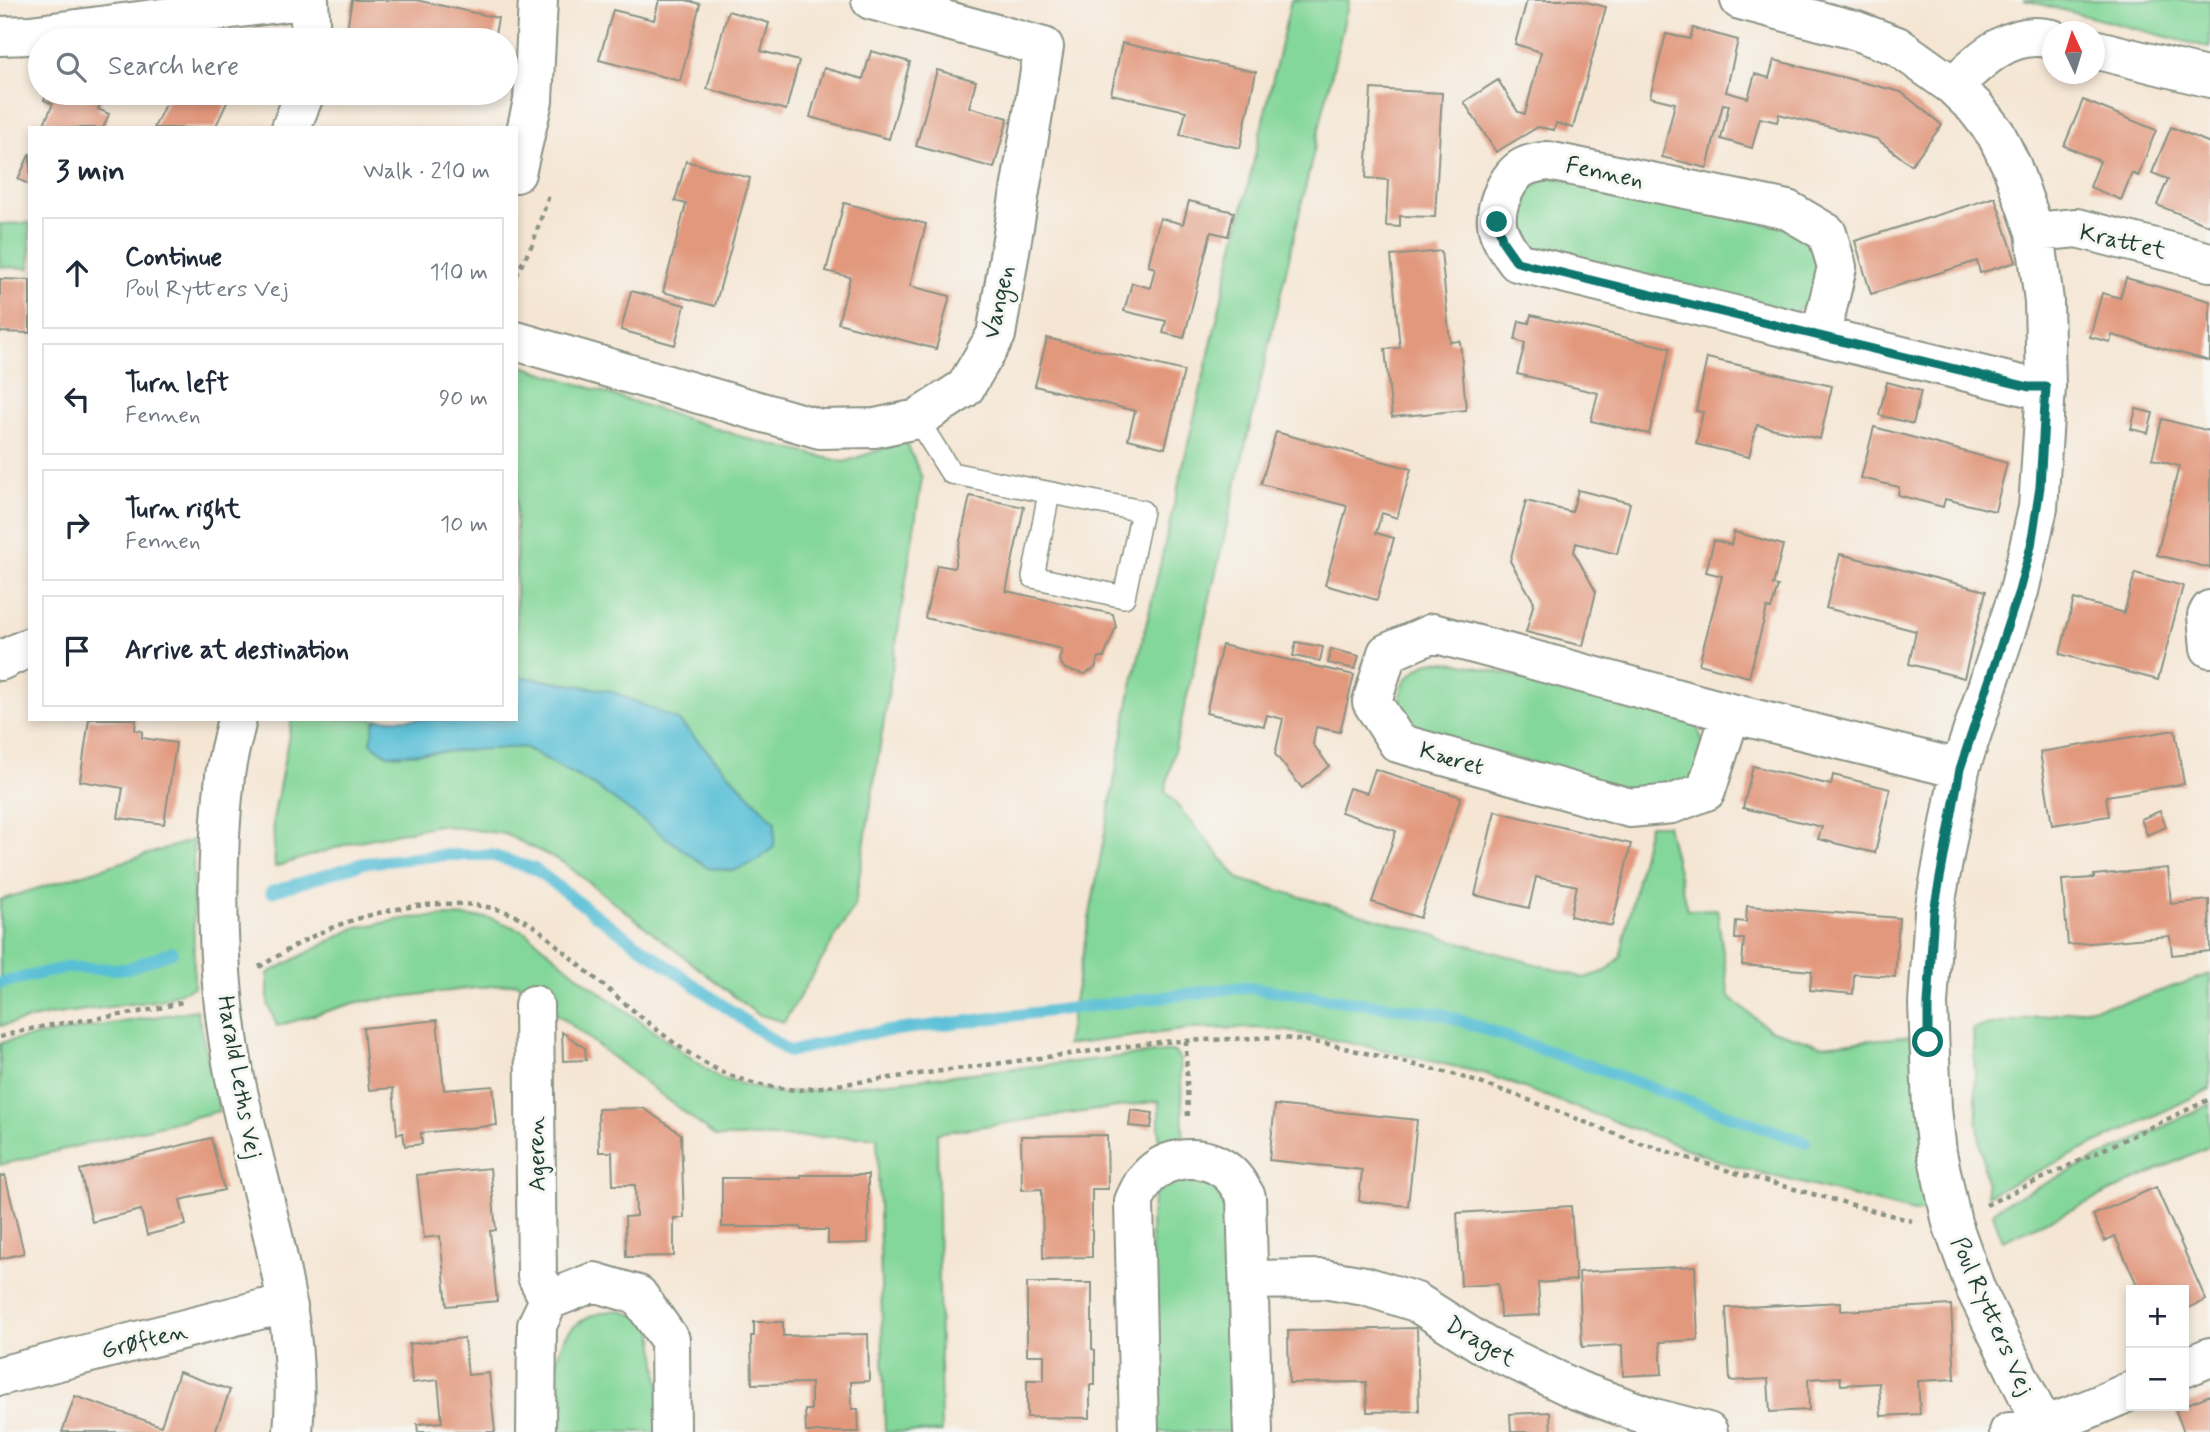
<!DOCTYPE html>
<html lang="en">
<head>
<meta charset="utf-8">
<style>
  :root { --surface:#fff; --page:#f2f2f3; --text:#1f2937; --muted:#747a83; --line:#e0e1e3 }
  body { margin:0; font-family:Mynerve,sans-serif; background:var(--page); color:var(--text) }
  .controls { position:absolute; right:21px; bottom:21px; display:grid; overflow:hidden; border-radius:0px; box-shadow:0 4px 10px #0003 }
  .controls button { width:63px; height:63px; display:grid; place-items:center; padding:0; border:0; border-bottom:2px solid var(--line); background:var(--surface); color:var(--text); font:35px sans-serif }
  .compass { position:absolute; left:2042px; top:21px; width:63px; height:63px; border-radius:50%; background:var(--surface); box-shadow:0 4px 10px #0003; rotate:356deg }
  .stop { position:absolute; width:21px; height:21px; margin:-16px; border:5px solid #0f766e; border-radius:50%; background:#fff }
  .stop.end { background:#0f766e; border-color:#fff; box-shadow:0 2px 7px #0008 }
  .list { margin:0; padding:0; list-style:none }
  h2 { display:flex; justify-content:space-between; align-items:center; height:91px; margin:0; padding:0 28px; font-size:30px }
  h2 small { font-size:23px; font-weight:400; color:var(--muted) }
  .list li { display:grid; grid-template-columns:46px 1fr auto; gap:21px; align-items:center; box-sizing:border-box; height:112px; margin:0 14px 14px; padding:0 14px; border:2px solid var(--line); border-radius:0px }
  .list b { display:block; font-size:26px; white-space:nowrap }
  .list p { margin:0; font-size:23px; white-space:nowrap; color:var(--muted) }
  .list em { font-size:23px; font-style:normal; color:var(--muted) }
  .icon { flex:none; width:38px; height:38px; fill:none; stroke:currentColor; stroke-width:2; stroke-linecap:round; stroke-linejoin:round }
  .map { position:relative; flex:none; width:2210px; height:1432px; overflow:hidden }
  .search { position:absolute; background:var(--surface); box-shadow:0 4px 10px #0003; left:28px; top:28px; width:490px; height:77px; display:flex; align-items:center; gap:18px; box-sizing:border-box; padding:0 24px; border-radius:38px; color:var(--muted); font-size:26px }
  .panel { position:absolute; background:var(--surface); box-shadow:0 4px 10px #0003; left:28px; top:126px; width:490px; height:595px; border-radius:0px }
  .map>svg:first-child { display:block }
  .green { fill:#84d79a; stroke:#528a67; stroke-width:2 }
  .water { fill:#58bfd6; stroke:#3c7e85; stroke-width:2 }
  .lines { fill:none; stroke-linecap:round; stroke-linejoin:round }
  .stream { stroke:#58bfd6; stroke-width:12 }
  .building { fill:#e2987d }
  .service-casing { stroke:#8a9284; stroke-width:24 }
  .minor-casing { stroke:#8a9284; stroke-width:42 }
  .path { stroke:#8a9284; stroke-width:4.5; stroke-dasharray:5 5; stroke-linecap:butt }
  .service { stroke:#fff; stroke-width:21 }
  .minor { stroke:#fff; stroke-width:38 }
  .route { stroke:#0f766e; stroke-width:9 }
  .labels { text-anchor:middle; stroke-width:6; stroke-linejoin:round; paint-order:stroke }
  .street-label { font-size:24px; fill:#1f3d34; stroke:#f6f6f2 }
</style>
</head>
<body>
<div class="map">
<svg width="2210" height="1432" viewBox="0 0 2210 1432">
  <rect width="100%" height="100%" fill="#f6f6f2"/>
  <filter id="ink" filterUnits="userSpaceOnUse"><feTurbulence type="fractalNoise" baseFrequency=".0143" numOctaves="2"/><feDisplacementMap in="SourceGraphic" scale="14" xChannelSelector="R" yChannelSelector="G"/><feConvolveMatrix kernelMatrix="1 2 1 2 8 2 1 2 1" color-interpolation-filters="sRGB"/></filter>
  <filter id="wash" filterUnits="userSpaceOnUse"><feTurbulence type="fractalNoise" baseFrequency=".00686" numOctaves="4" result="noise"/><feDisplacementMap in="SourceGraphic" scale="28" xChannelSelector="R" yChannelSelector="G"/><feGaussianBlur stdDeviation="1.57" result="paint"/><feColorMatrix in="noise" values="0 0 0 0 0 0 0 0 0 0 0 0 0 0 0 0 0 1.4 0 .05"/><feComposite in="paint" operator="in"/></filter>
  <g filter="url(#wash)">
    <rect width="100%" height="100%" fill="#f5e6d4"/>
    <path class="green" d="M 1291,0 L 1349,0 L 1165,791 L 1239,879 L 1584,978 L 1606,971 L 1620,958 L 1649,825 L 1667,825 L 1687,910 L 1717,909 L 1729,997 L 1769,1029 L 1821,1045 L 1911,1036 L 1937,1209 L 1914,1212 L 1734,1166 L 1486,1074 L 1380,1049 L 1288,1031 L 1256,1028 L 1190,1029 L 1066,1045 L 1131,690 Z
      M 2024,0 L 2210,0 L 2210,48 Z
      M 1549,177 L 1787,228 L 1800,235 L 1818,255 C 1814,279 1817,302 1792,313 L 1550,259 C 1542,254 1527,248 1522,240 C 1506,214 1524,188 1549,177 Z
      M 30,223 L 30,268 L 0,267 L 0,224 Z
      M 516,364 L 749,439 L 844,462 L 906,441 L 922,478 L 855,905 L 784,1022 L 757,1014 L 564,863 L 505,834 L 438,825 L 354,842 L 275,867 L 273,820 L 292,719 L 379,719 L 374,723 L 387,755 L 524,747 L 595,786 L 611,691 L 524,677 L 516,678 Z
      M 1433,661 L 1458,663 L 1689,717 C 1712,746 1703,752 1690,783 L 1657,797 L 1407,729 C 1393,696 1399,675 1433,661 Z
      M 193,840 L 194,987 L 161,1000 L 50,1015 L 0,1026 L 0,900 Z
      M 453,916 L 491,918 L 526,932 L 582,979 L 719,1078 L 780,1094 L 1173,1051 L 1180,1058 L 1184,1147 L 1159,1152 L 1159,1101 L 937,1133 L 941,1432 L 885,1432 L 877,1137 L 716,1137 L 517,983 L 358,1002 L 277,1026 L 268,1004 L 268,973 L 355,928 L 409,918 Z
      M 2210,974 L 2210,1089 L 1988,1195 L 1977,1119 L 1973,1028 L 2131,1001 Z
      M 197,1010 L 219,1111 L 0,1165 L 0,1044 L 7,1041 Z
      M 2210,1104 L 2210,1146 L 2003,1241 L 1993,1214 L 1999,1206 Z
      M 1200,1172 L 1233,1192 L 1241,1432 L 1154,1432 L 1151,1216 L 1154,1194 L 1168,1181 Z
      M 617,1310 L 638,1316 L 653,1328 L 665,1432 L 554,1432 C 556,1376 543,1318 617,1310 Z"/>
    <path class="water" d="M 524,677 L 611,691 L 678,720 L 775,822 L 774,847 L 755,862 L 733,871 L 708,868 L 595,786 L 524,747 L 387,755 L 371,743 L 374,723 L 379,719 L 516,719 L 516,678 Z"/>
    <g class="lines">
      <path class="stream" d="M 271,892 L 364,863 L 445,855 L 491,855 L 535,869 L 597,916 L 789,1052 L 856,1035 L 1244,987 L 1442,1014 L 1805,1142
        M 0,983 L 65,968 L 126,969 L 172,952"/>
    </g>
    <g id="blocks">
      <path class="building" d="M 352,0 L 416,0 L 498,18 L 494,40 L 345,40 Z
        M 659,0 L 686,0 L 700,4 L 680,81 L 599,60 L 613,10 L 654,20 Z
        M 1527,0 L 1577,0 L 1606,7 L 1573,128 L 1556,123 L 1554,130 L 1538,127 L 1496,152 L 1464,102 L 1498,80 L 1518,112 L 1525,114 L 1541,52 L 1515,44 Z
        M 728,11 L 769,23 L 761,51 L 799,61 L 786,110 L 707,89 Z
        M 1693,28 L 1738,40 L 1726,92 L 1748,98 L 1755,74 L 1769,78 L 1774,60 L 1901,92 L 1942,125 L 1911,165 L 1877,139 L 1779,114 L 1777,122 L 1760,118 L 1752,148 L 1721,139 L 1729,105 L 1723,104 L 1707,168 L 1662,157 L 1675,103 L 1650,97 L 1666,34 L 1690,39 Z
        M 1122,43 L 1256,72 L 1240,148 L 1180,135 L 1186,111 L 1111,94 Z
        M 871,51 L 910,62 L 889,139 L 810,117 L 824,68 L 863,79 Z
        M 937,70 L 976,81 L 969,107 L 1008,118 L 994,168 L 916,146 Z
        M 1371,89 L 1442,93 L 1435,217 L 1400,216 L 1400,227 L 1386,226 L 1388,180 L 1366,178 Z
        M 47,93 L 105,93 L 98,109 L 109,114 L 103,128 L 42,128 L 53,104 L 44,100 Z
        M 170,93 L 217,93 L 229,98 L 215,128 L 154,128 Z
        M 2083,100 L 2156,130 L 2138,176 L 2132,173 L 2121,200 L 2090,187 L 2100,161 L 2064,146 Z
        M 2171,127 L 2210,143 L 2210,226 L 2157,205 L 2168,179 L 2152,173 Z
        M 30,153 L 30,185 L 18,179 Z
        M 686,161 L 750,178 L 715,306 L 663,292 L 686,204 L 675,201 Z
        M 1995,197 L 2016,262 L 1980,273 L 1977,261 L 1871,294 L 1855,241 Z
        M 1189,201 L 1234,212 L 1228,236 L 1211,232 L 1184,338 L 1163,333 L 1166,321 L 1124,311 L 1132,283 L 1150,288 L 1155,268 L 1148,266 L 1160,218 L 1183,224 Z
        M 844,203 L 926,224 L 910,286 L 950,296 L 936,349 L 838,323 L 850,277 L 826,271 Z
        M 1441,251 L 1450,342 L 1460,341 L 1466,410 L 1392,417 L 1385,349 L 1400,348 L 1391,256 Z
        M 2126,278 L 2210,301 L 2210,361 L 2112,335 L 2110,342 L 2090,337 L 2102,293 L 2120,298 Z
        M 0,279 L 30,280 L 30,333 L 0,332 Z
        M 631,291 L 685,305 L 675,345 L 621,330 Z
        M 1531,315 L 1670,348 L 1649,434 L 1591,421 L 1598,393 L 1517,374 L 1525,343 L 1515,340 L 1519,321 L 1529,323 Z
        M 1047,338 L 1184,371 L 1165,448 L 1128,439 L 1135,411 L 1035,386 Z
        M 1707,358 L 1832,386 L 1820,439 L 1757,425 L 1749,457 L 1696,444 L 1703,412 L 1696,411 Z
        M 1887,382 L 1921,391 L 1913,424 L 1879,415 Z
        M 2136,409 L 2153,413 L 2148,433 L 2131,429 Z
        M 2162,419 L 2210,431 L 2210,568 L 2157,555 L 2179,466 L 2152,459 Z
        M 1874,427 L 2007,463 L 1995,511 L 1945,499 L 1943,507 L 1898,495 L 1899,487 L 1861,478 Z
        M 1276,432 L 1411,469 L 1397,518 L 1382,513 L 1376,533 L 1394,538 L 1377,600 L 1325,585 L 1347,506 L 1261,484 Z
        M 1578,490 L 1630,503 L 1617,554 L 1576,543 L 1574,552 L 1596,592 L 1583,646 L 1526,632 L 1534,602 L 1510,561 L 1526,501 L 1572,512 Z
        M 970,496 L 1024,507 L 1006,591 L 1113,614 L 1116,627 L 1104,657 L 1099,657 L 1095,668 L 1085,674 L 1065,669 L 1059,660 L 1062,649 L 925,618 L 937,565 L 954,568 Z
        M 1734,532 L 1783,545 L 1773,585 L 1778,586 L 1771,609 L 1767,608 L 1749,677 L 1699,664 L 1722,576 L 1706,572 L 1714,540 L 1731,545 Z
        M 1840,554 L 1986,591 L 1964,678 L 1909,664 L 1916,631 L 1826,608 Z
        M 2135,573 L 2183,586 L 2158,680 L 2060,654 L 2074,599 L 2124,613 Z
        M 1296,642 L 1323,647 L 1320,661 L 1293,656 Z
        M 1222,645 L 1354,675 L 1340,732 L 1316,727 L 1313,744 L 1329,766 L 1302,788 L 1275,754 L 1283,719 L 1267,715 L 1264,726 L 1206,713 Z
        M 1331,649 L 1359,656 L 1355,669 L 1328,663 Z
        M 89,719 L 136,719 L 135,730 L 142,731 L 142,738 L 176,743 L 164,824 L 118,818 L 123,788 L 80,781 Z
        M 2175,730 L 2184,784 L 2106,796 L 2109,816 L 2052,825 L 2040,752 Z
        M 1753,766 L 1831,785 L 1833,775 L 1890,789 L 1875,853 L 1818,839 L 1822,827 L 1743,808 Z
        M 1375,769 L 1461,797 L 1420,918 L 1372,902 L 1396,831 L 1341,812 L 1349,788 L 1367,793 Z
        M 1495,811 L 1631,844 L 1612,926 L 1570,916 L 1577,886 L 1536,877 L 1529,908 L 1475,895 Z
        M 2160,811 L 2166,827 L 2147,835 L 2141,819 Z
        M 2168,868 L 2171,904 L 2209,900 L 2210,951 L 2172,955 L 2170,936 L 2068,945 L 2062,880 L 2094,878 L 2094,875 Z
        M 1747,906 L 1899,918 L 1895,977 L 1854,974 L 1853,994 L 1810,990 L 1812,971 L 1742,965 L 1744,939 L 1735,939 L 1736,921 L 1746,922 Z
        M 437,1020 L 444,1090 L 493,1086 L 497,1125 L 421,1133 L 422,1144 L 405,1146 L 403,1133 L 397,1134 L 393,1088 L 369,1090 L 363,1028 Z
        M 562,1032 L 585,1048 L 586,1060 L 563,1061 Z
        M 1275,1105 L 1417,1120 L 1408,1206 L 1359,1201 L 1362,1170 L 1269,1160 Z
        M 643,1108 L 681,1134 L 684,1218 L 674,1218 L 674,1256 L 626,1257 L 625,1217 L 636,1216 L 635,1185 L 613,1185 L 612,1152 L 599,1152 L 598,1109 Z
        M 1131,1110 L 1153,1113 L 1151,1128 L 1129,1126 Z
        M 1107,1135 L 1108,1189 L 1092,1189 L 1092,1257 L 1043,1258 L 1042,1189 L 1022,1190 L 1021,1136 Z
        M 211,1138 L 224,1190 L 180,1200 L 186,1225 L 147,1235 L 141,1210 L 92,1222 L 80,1170 Z
        M 490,1168 L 496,1230 L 490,1231 L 497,1301 L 447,1306 L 440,1236 L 424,1238 L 417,1175 Z
        M 5,1175 L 24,1253 L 0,1259 L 0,1177 Z
        M 801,1175 L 868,1175 L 868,1243 L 828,1244 L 828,1230 L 801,1230 L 801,1227 L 722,1227 L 722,1178 L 801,1178 Z
        M 2156,1187 L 2206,1300 L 2184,1310 L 2184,1290 L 2131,1290 L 2138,1287 L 2115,1236 L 2105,1241 L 2093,1215 Z
        M 1571,1206 L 1576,1280 L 1538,1283 L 1540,1315 L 1500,1317 L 1498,1284 L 1461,1286 L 1457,1213 Z
        M 1695,1266 L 1698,1340 L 1660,1342 L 1662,1374 L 1623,1376 L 1622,1345 L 1582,1347 L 1579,1272 Z
        M 1027,1283 L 1092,1283 L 1092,1349 L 1095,1350 L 1095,1385 L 1090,1385 L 1090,1418 L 1027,1417 L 1027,1380 L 1044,1380 L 1044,1355 L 1027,1355 Z
        M 1841,1302 L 1841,1311 L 1951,1305 L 1955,1379 L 1918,1381 L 1920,1414 L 1881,1416 L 1879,1383 L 1841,1385 L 1840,1377 L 1808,1379 L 1809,1410 L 1770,1412 L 1768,1379 L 1730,1381 L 1726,1308 Z
        M 754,1322 L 783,1322 L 783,1336 L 868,1334 L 869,1381 L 851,1382 L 852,1409 L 858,1409 L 859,1432 L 806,1432 L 805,1410 L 811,1410 L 811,1383 L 752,1384 L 751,1336 L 754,1336 Z
        M 1417,1328 L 1419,1411 L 1367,1412 L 1366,1382 L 1289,1383 L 1288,1331 Z
        M 464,1338 L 468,1375 L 489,1373 L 495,1432 L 418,1432 L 417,1424 L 442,1422 L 438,1380 L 412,1383 L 409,1344 Z
        M 179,1372 L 230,1390 L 215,1432 L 62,1432 L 75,1396 L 161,1426 Z
        M 2210,1395 L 2210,1432 L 2184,1432 L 2175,1409 Z
        M 1550,1412 L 1551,1432 L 1511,1432 L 1510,1414 Z"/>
    </g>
  </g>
  <g filter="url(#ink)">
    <use href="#blocks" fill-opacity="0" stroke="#8a9284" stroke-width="2"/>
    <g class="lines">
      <defs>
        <path id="service" d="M 917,419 L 951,473 L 1142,511 L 1124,597 L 1033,577 L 1049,493"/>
        <path id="minor" d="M 309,0 L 311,40
          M 1740,0 L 1854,30 L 1897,46 L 1953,86 L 1975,107 L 1996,134 L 2012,167 L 2035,232 L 2044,301 L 2046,387 L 2038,508 L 2019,591 L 1960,769 L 1934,911 L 1928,1004 L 1932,1109 L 1937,1153 L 1952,1223 L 1976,1290 L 2046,1432
          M 0,36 L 30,35 L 302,0
          M 2094,49 L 2210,78
          M 1953,86 C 1981,59 2011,29 2052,39
          M 291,128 L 305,93
          M 516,173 L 533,101 L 538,0
          M 2035,232 L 2077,228 L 2210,262
          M 1821,334 L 1837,267 L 1827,233 L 1788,210 L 1548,161 C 1541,162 1533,163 1526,166 C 1509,173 1495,204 1497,223 C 1498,237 1509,251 1517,262 L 2029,387 L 2046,387
          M 516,341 L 820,429 L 875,428 L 917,419 L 965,388 L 996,335 L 1044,47 L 871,0
          M 2210,610 L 2207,616 L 2210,648
          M 0,661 L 30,647
          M 1731,713 L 1706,791 L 1672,804 L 1630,808 L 1398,743 L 1372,702 L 1387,653 L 1433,633 L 1731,713 L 1960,769
          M 237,719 C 233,738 227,757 225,776 C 214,873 216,982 235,1078 C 259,1193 304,1313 293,1432
          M 534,1005 L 537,1276 L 549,1300
          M 1250,1280 L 1323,1279 L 1365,1286 L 1416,1302 L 1487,1347 L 1577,1390 L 1654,1418 L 1708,1432
          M 2184,1368 L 2210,1357
          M 0,1376 L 263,1309 L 288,1307
          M 536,1432 L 537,1325 L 549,1300 L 594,1282 L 638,1295 L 670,1340 L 671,1432
          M 1139,1432 L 1134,1201 C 1138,1193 1141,1184 1148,1177 C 1167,1156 1202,1153 1225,1170 C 1235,1177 1240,1187 1246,1197 L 1253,1432
          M 2009,1432 C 2052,1427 2091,1408 2131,1391"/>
      </defs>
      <use href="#service" class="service-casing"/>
      <use href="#minor" class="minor-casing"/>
      <path class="path" d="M 516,275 L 532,245 L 549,195
        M 259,967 C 280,955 301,941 324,931 C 379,907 475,888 529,923 C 544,932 557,946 570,957 C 597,980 624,1003 651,1025 C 700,1064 735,1086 799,1090 L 1160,1042 L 1277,1037 L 1328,1044 L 1453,1074 L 1516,1095 L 1631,1140 L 1739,1174 L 1912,1221
        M 0,1037 C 60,1018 124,1020 185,1001
        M 1186,1041 L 1188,1121
        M 1986,1205 L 2210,1099"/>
      <use href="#service" class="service"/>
      <use href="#minor" class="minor"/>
    </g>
  </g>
  <g class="lines" filter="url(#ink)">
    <path class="route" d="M 1497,222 L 1503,242 L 1517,262 L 2029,387 L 2046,387 L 2040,487 L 2031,546 L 2019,591 L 1960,769 L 1934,911 L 1928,1004 L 1928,1042"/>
  </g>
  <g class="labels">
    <g class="street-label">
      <text transform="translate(1605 172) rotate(12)" y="8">Fennen</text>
      <text transform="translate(2123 241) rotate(13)" y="8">Krattet</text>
      <text transform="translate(998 302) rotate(-77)" y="8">Vangen</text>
      <text transform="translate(1452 758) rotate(16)" y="8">Kæret</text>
      <text transform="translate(240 1077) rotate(80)" y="8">Harald Leths Vej</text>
      <text transform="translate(536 1154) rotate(-91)" y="8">Ageren</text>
      <text transform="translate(1993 1316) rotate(66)" y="8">Poul Rytters Vej</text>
      <text transform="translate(144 1340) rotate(-14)" y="8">Grøften</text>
      <text transform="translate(1481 1341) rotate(30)" y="8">Draget</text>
    </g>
  </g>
</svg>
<div class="controls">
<button>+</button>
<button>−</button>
</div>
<svg class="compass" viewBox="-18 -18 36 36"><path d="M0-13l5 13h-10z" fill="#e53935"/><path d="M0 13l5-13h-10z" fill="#747a83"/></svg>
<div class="stop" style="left:1928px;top:1042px"></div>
<div class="stop end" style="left:1497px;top:222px"></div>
<div class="search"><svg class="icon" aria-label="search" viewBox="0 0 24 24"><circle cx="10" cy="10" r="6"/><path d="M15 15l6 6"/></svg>Search here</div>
<section class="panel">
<h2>3 min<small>Walk · 210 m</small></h2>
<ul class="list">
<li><svg class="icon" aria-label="ahead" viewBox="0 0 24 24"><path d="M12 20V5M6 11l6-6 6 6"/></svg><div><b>Continue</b><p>Poul Rytters Vej</p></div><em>110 m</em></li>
<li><svg class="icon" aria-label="left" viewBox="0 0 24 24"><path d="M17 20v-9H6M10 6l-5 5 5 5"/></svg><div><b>Turn left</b><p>Fennen</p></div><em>90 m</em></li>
<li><svg class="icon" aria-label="right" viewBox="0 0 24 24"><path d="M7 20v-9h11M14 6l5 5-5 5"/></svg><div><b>Turn right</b><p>Fennen</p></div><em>10 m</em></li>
<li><svg class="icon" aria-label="arrive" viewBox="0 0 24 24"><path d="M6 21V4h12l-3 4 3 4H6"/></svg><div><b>Arrive at destination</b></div></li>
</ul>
</section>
</div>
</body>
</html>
